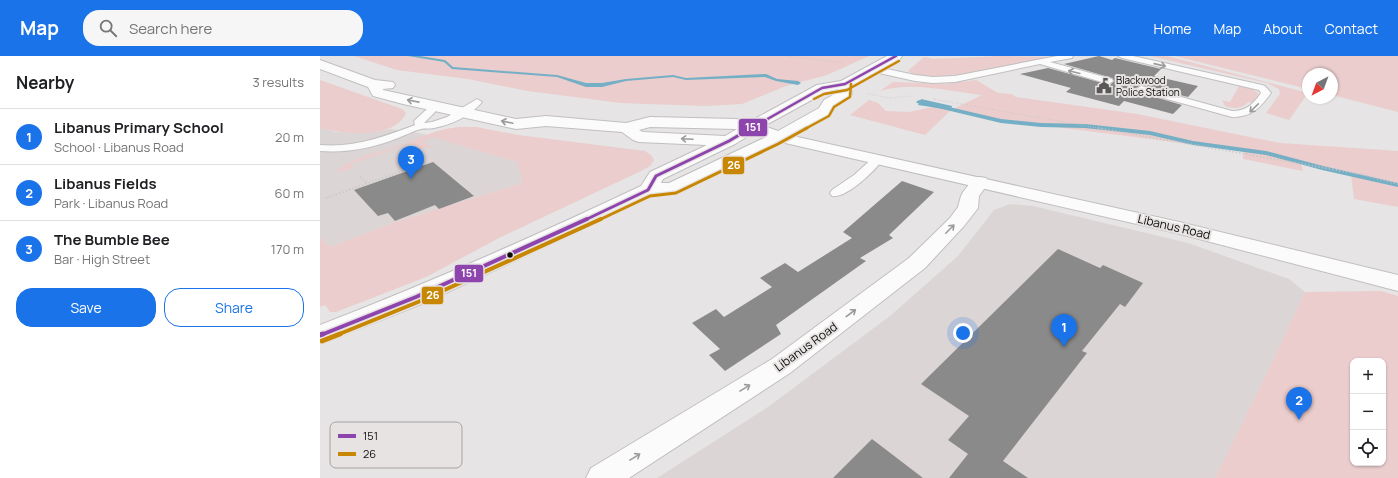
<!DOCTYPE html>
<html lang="en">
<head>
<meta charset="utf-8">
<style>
  :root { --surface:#fff; --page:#f6f6f6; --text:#202124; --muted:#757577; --line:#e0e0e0; --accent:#1a73e8 }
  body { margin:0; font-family:Manrope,sans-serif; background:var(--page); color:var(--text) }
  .controls { position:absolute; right:12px; bottom:12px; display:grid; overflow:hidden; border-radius:8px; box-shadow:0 1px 3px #0004 }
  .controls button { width:36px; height:36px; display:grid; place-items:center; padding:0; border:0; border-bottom:1px solid var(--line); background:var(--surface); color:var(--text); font:20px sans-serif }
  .compass { position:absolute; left:982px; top:12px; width:36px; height:36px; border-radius:50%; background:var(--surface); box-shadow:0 1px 3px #0004; rotate:221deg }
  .you { position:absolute; left:643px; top:277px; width:14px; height:14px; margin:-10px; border:3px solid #fff; border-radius:50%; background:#1a73e8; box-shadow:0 0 0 6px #1a73e833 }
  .badge { display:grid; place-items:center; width:26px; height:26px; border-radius:50%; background:var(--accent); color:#fff; font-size:13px; font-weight:700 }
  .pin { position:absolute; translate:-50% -33px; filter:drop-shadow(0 1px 2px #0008) }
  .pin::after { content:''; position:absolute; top:21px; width:14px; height:12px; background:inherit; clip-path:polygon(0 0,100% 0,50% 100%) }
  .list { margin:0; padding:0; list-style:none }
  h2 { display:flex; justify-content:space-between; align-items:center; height:52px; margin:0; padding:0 16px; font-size:17px }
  h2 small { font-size:13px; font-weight:400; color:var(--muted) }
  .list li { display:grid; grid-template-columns:26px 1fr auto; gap:12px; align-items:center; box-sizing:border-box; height:56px; padding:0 16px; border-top:1px solid var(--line) }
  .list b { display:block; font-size:15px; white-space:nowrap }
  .list p { margin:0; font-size:13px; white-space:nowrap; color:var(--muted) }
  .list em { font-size:13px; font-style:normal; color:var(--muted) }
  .actions { display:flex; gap:8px; padding:12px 16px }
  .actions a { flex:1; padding:9px 0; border:1px solid var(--accent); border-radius:16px; text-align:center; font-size:14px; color:var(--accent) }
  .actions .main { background:var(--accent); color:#fff }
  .icon { flex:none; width:22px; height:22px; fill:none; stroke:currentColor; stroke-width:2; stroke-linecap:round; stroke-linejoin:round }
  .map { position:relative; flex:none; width:1078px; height:422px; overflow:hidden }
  header { display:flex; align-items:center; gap:24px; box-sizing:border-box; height:56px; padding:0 20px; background:var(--accent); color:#fff }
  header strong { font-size:19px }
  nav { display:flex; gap:22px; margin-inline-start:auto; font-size:14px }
  .search { width:280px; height:36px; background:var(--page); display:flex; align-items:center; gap:10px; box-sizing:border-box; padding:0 14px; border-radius:16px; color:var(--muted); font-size:15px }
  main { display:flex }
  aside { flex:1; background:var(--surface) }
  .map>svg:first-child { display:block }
  .built { fill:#dcd5d5 }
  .green { fill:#eacdcc; fill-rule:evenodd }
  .water { fill:#74afc5 }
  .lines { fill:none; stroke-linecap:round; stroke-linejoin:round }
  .stream { fill:#74afc5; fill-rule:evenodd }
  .building { fill:#8b8a8a }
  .service-casing { stroke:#c1bfbf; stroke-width:2 }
  .minor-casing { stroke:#c1bfbf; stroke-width:2 }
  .secondary-casing { stroke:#c1bfbf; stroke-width:2 }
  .path-far1 { stroke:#c6c5c5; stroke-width:1.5; stroke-dasharray:0.5 2; stroke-linecap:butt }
  .path { stroke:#c6c5c5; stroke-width:2; stroke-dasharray:1 2.5; stroke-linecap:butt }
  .service { fill:#fbfbfb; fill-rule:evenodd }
  .minor { fill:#fbfbfb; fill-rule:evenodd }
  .secondary { fill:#fbfbfb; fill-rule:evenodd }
  .bus-1-far3-casing { stroke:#e7e3e3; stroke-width:4.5 }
  .bus-1-far2-casing { stroke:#e7e3e3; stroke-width:5.5 }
  .bus-1-far1-casing { stroke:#e7e3e3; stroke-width:7 }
  .bus-1-casing { stroke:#e7e3e3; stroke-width:8 }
  .bus-2-far3-casing { stroke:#e7e3e3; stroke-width:4.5 }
  .bus-2-far2-casing { stroke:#e7e3e3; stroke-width:5.5 }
  .bus-2-far1-casing { stroke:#e7e3e3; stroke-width:7 }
  .bus-2-casing { stroke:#e7e3e3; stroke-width:8 }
  .bus-1-far3 { stroke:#8e44ad; stroke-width:2.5 }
  .bus-1-far2 { stroke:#8e44ad; stroke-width:3 }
  .bus-1-far1 { stroke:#8e44ad; stroke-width:4 }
  .bus-1 { stroke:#8e44ad; stroke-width:5 }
  .bus-2-far3 { stroke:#c88702; stroke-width:2.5 }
  .bus-2-far2 { stroke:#c88702; stroke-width:3 }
  .bus-2-far1 { stroke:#c88702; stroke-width:4 }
  .bus-2 { stroke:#c88702; stroke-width:5 }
  .oneway { stroke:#9c9b9b }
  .bus-dot { fill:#0d0b0b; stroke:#e7e3e3; stroke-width:1.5 }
  .labels { text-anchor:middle; stroke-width:4; stroke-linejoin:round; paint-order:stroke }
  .far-poi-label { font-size:10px; fill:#0d0b0b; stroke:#e7e3e3; text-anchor:start }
  .street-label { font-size:12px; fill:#0d0b0b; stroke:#e7e3e3 }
  .key { fill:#e7e3e3; stroke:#a6a2a2; stroke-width:1 }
  .key-label { font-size:11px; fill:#0d0b0b }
  .line-badge { stroke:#e7e3e3; stroke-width:1.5 }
  .badge-label { font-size:11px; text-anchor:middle; font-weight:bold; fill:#fff }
</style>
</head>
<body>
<header>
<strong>Map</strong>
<div class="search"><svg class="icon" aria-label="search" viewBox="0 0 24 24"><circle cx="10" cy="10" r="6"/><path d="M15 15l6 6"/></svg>Search here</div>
<nav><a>Home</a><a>Map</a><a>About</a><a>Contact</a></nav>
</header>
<main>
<aside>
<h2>Nearby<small>3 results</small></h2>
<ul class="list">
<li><span class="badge">1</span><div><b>Libanus Primary School</b><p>School · Libanus Road</p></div><em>20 m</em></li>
<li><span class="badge">2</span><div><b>Libanus Fields</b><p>Park · Libanus Road</p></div><em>60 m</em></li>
<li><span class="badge">3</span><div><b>The Bumble Bee</b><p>Bar · High Street</p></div><em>170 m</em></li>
</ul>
<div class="actions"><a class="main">Save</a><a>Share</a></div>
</aside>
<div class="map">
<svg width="1078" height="422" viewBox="0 0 1078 422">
  <rect width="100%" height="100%" fill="#e6e4e4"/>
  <path class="built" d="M 0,72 L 16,76 L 34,77 L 54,76 L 70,73 L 104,78 L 197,106 L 203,127 L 75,166 L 10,191 L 0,181 Z
    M 690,148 L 713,150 L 868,187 L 969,223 L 985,236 L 945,321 L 895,422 L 337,422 L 448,351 L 570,260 L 638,200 L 674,154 Z"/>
  <path class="green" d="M 34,0 L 549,0 L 507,19 L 466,30 L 422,48 L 384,50 L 301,47 L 208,35 L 148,23 L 77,14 Z
    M 680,0 L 733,1 L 636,19 L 610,21 L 595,19 L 588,15 L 604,1 L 613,3 Z
    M 830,0 L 847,0 L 988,37 L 969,64 L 946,57 L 960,38 L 959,33 L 947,27 Z
    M 855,0 L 1078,0 L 1078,56 L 1012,39 L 1012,18 L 988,18 L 988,33 Z
    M 0,24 L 82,53 L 86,57 C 75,84 23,78 0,72 Z
    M 656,24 L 678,37 L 691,38 L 696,41 L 817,58 L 960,87 L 1078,95 L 1078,151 L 1034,143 L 1031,118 L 981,108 L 983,115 L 923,103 L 924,95 L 697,66 L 682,66 L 631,54 L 605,79 L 530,59 L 549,44 L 558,47 L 566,55 L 589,56 L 613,51 L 631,54 L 662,39 C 629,35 592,25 560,35 L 573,26 L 625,28 Z
    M 919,30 L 932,33 L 938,37 L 937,41 L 932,47 L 928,46 C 922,53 914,53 905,50 L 902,44 L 910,46 Z
    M 140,71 L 156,71 L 198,79 L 325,95 L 331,99 L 334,104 L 330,110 L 321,115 L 181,181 L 106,221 L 16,256 L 10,256 L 5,249 L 0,251 L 0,181 L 10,191 L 75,166 L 203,127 L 197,106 L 112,81 L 103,86 L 112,91 L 98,93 L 92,87 L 31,108 L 34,111 L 22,116 L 17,115 C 30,101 63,96 81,89 C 102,81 116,73 140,71 Z
    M 1061,235 L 1078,240 L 1078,422 L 895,422 L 945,321 L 985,236 ZM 1033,305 L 1063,305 L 1063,407 L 1033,407 Z"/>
  <path class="water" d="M 601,43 L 632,50 L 631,54 L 598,49 Z"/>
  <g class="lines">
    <path class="stream" d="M 88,0 L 100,0 L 125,4 L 133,11 L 237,19 L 266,27 L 282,27 L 306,23 L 353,19 L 366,22 L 446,18 L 457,23 L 478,25 L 481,27 L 478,29 L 456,25 L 445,21 L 366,24 L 353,21 L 306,25 L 282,31 L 266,31 L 237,21 L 132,13 L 124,6 Z
      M 599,44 L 681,63 L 721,67 L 765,68 L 830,75 L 873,85 L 946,95 L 1003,110 L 1078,127 L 1078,131 L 1002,114 L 946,99 L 873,89 L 830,79 L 765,72 L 721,71 L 681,67 L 597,47 L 596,46 Z"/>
  </g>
  <path class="building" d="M 779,0 L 792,4 L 795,2 L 841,13 L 834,20 L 878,30 L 868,41 L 821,29 L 816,32 L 818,36 L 862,49 L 853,58 L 804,45 L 799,50 L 746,36 L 751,32 L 700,18 L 728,12 L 790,29 L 794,25 L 792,22 L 744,8 Z
    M 113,106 L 154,140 L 119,153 L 115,149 L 75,165 L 68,157 L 58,160 L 34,134 Z
    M 582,125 L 614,136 L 569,179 L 573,182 L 540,202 L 546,205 L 456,269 L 461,278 L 405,315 L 389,299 L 400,293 L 372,267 L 396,253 L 404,261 L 452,231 L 440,222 L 465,207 L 478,216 L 532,182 L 523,176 Z
    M 738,193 L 780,212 L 783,209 L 823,227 L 805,251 L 800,248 L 762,295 L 767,297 L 683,405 L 708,422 L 629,422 L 648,398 L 628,384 L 649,360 L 601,328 Z
    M 552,383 L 603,422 L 513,422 Z"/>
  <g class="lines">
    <defs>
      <path id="service" d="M 737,0 L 753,0 L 752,2 L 730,6 L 792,23 L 793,25 L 789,28 L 720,8 L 635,26 L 613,27 L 595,25 L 550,15 L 549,13 L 553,10 L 595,19 L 613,21 L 635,20 Z
        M 798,0 L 813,0 L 942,29 L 945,30 L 951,37 C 940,52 932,61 912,61 L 818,35 L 817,33 L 821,30 L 912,55 C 927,55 933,48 941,37 L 939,34 L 802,2 Z
        M 157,43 L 162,46 C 151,60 130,69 114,72 C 109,73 105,72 101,73 C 93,75 86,79 78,82 C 53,92 27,97 0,95 L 0,89 C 34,92 63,81 95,69 L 94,65 L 107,53 L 110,47 L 116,47 L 118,49 L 115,56 L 104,67 L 112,66 L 127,61 Z
        M 558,100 L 563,103 C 556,114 526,143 512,140 L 510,137 L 512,134 L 534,119 L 554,101 Z"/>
      <path id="minor" d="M 660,121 L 666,122 L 669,126 L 659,140 L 658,152 L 655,156 L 644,170 L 605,212 L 470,317 L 309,422 L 266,422 L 271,412 L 452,303 L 589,202 L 630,162 L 638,151 L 641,140 L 643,136 L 654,122 Z"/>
      <path id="secondary" d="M 567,0 L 582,0 L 580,3 L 532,30 L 532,38 L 530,41 L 515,50 L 510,58 L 473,80 L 859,166 L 1078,219 L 1078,235 L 856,177 L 461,86 L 360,136 L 332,139 L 231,188 L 104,247 L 0,288 L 0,269 C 109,227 215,180 321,130 L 330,116 L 387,89 L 319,86 L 313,84 L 302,76 L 226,70 L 196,73 L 83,48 L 53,40 L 48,31 L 0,13 L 0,4 L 55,24 L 73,26 L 75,29 L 73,32 L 63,33 L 63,34 L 196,63 L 226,60 L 306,67 L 330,61 L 416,63 L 429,66 L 497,29 L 521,25 ZM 518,33 L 518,36 L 504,44 L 499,52 L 458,75 L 444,70 L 506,36 ZM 330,71 L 416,73 L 417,73 L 405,80 L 323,76 L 319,74 ZM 433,77 L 446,81 L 349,127 L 341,127 L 343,123 L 415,88 Z"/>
    </defs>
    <use href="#service" class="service-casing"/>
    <use href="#minor" class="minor-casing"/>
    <use href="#secondary" class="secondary-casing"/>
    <path class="path-far1" d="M 466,0 L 523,7
      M 548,38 L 570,42 L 592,40
      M 613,43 L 784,73"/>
    <path class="path" d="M 778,72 L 1045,119 L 1078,128
      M 79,104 L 90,114
      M 40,121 L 47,127
      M 6,142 L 88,113"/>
    <use href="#service" class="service"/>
    <use href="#minor" class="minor"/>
    <use href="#secondary" class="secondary"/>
    <defs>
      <path id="bus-1-far3" d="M 430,73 L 502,32 L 525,28 L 576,0"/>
      <path id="bus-1-far2" d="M 265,164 L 328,134 L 336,120 L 409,85 L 431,72"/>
      <path id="bus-1-far1" d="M 1,279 L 96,241 L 267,163"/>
      <path id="bus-1" d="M 0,279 L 3,278"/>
      <path id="bus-2-far3" d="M 494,43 L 504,38 L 527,34 L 579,5
        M 485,73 L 509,60 L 514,51 L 530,41 L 531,28"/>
      <path id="bus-2-far2" d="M 279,164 L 330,140 L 356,137 L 458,88 L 487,72"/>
      <path id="bus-2-far1" d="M 17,279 L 98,246 L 281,163"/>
      <path id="bus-2" d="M 2,285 L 20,278"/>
    </defs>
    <use href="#bus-1-far3" class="bus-1-far3-casing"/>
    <use href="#bus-1-far2" class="bus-1-far2-casing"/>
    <use href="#bus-1-far1" class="bus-1-far1-casing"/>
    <use href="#bus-1" class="bus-1-casing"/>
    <use href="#bus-2-far3" class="bus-2-far3-casing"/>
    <use href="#bus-2-far2" class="bus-2-far2-casing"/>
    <use href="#bus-2-far1" class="bus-2-far1-casing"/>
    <use href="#bus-2" class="bus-2-casing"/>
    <use href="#bus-1-far3" class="bus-1-far3"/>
    <use href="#bus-1-far2" class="bus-1-far2"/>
    <use href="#bus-1-far1" class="bus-1-far1"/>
    <use href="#bus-1" class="bus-1"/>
    <use href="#bus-2-far3" class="bus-2-far3"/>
    <use href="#bus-2-far2" class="bus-2-far2"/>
    <use href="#bus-2-far1" class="bus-2-far1"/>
    <use href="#bus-2" class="bus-2"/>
  </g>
  <defs><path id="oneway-shaft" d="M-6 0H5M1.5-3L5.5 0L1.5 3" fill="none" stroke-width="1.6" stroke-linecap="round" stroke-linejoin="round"/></defs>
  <g class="oneway">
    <use href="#oneway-shaft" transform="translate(840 9) rotate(13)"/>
    <use href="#oneway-shaft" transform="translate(754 16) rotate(-166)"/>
    <use href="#oneway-shaft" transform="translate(93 45) rotate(-169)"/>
    <use href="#oneway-shaft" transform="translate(934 52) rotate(136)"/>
    <use href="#oneway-shaft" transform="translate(187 66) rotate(-168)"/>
    <use href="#oneway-shaft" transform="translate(367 83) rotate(-177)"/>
    <use href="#oneway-shaft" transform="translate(630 173) rotate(-45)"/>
    <use href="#oneway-shaft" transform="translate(531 257) rotate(-37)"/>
    <use href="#oneway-shaft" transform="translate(425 332) rotate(-32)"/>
    <use href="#oneway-shaft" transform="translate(315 401) rotate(-32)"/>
  </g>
  <defs>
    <symbol id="civic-bare" viewBox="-9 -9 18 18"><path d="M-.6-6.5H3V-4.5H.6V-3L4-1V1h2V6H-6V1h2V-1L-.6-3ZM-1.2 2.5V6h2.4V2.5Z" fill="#595757" stroke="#e7e3e3" stroke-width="2.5" paint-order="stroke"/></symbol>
  </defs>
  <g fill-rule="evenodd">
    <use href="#civic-bare" x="773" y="19" width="22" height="22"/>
  </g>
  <circle class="bus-dot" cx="190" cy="199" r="3.5"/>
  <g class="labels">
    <g class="far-poi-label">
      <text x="796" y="28">Blackwood<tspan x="796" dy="12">Police Station</tspan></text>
    </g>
    <g class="street-label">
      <text transform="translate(854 171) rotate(13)" y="4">Libanus Road</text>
      <text transform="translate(486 291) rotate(-36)" y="4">Libanus Road</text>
    </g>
  </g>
  <rect x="10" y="366" width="132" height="46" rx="6" class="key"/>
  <rect x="18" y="378" width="18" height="4" fill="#8e44ad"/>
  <rect x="18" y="396" width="18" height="4" fill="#c88702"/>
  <g class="key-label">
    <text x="43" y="384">151</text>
    <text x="43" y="402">26</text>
  </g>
  <g class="line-badge">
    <rect x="418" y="62" width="30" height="19" rx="4" fill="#8e44ad"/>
    <rect x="402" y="100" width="23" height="19" rx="4" fill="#c88702"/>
    <rect x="134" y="208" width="30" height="19" rx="4" fill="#8e44ad"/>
    <rect x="101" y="230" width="23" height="19" rx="4" fill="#c88702"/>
  </g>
  <g class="badge-label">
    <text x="433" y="75">151</text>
    <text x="414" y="113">26</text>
    <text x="149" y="221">151</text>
    <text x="113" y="243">26</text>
  </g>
</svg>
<div class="controls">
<button>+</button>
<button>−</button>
<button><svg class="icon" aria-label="locate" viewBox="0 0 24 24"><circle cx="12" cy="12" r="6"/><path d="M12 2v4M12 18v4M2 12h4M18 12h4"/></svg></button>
</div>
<svg class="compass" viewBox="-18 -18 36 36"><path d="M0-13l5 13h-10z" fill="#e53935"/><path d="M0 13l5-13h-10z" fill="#757577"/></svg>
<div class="you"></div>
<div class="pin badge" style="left:744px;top:291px">1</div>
<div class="pin badge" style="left:979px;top:364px">2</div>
<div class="pin badge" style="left:91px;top:123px">3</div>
</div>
</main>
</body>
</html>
